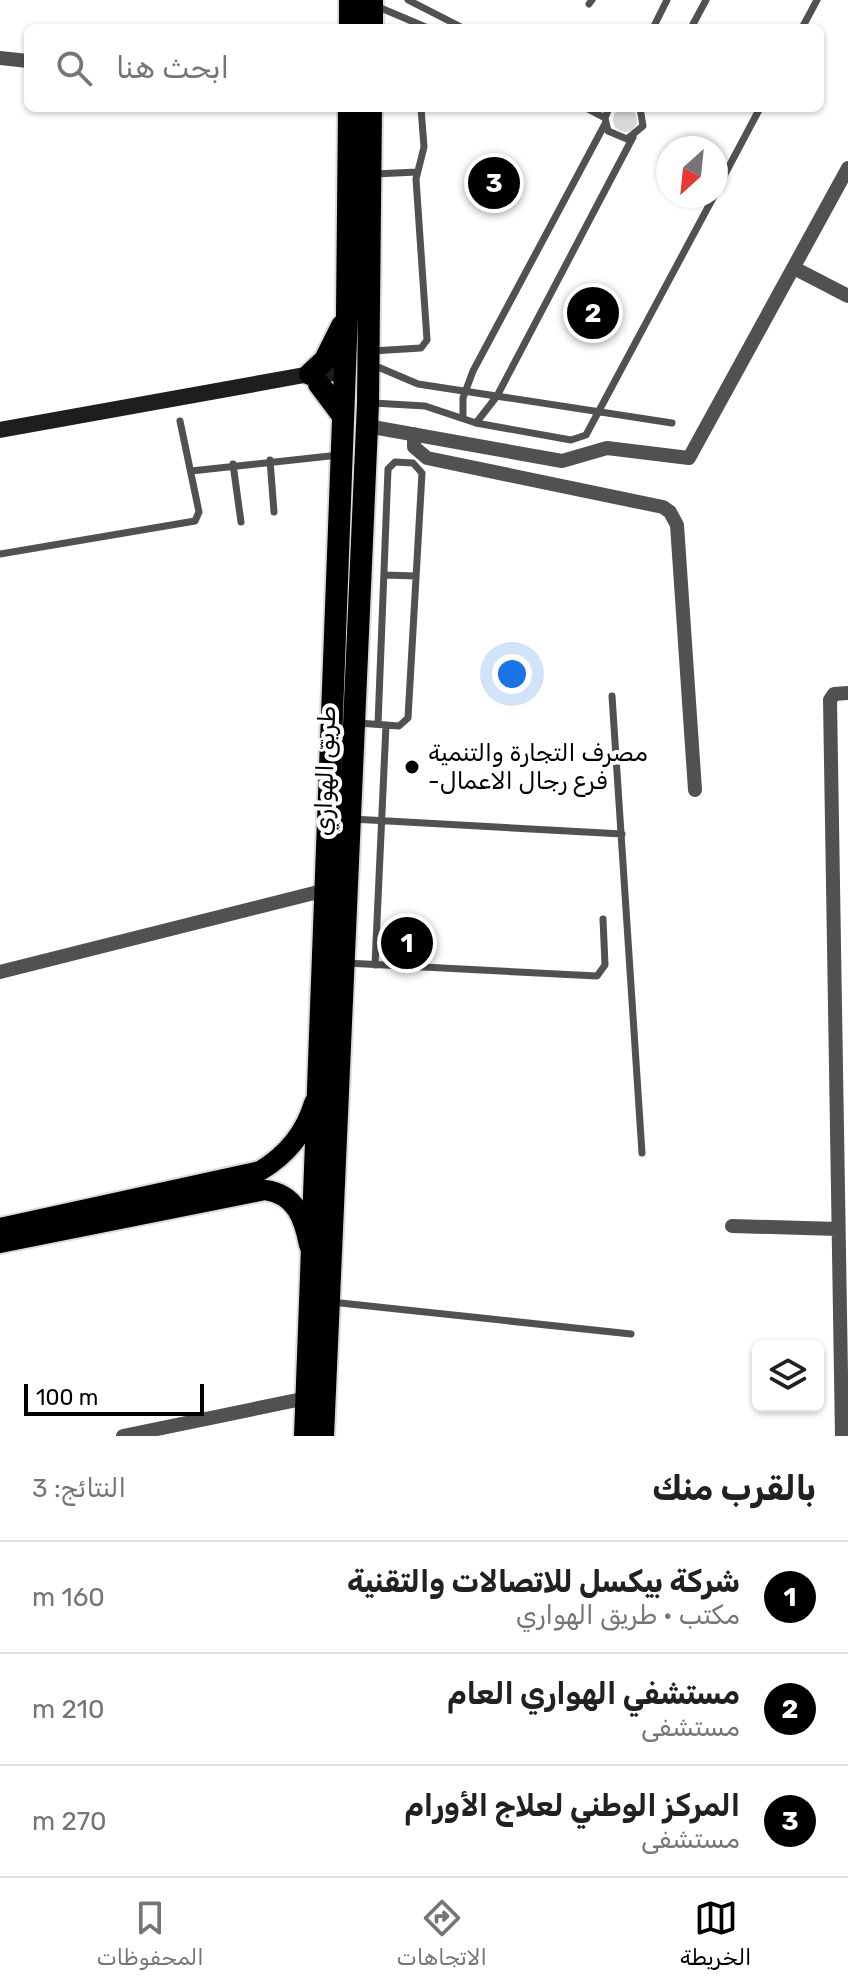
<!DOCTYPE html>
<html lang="ar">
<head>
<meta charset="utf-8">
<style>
  :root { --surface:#fff; --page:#f2f2f2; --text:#202124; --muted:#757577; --line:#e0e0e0; --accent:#000 }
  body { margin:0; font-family:Rubik,"Noto Naskh Arabic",sans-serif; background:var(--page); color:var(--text); direction:rtl }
  .controls { position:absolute; right:24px; bottom:24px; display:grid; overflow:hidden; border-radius:12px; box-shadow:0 2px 6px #0004 }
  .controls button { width:72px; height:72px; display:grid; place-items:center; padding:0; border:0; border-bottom:2px solid var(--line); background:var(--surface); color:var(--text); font:40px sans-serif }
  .compass { position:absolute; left:656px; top:136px; width:72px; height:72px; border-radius:50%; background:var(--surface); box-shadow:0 2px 6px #0004; rotate:207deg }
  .scale { position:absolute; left:24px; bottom:20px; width:180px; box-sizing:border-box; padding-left:8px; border:4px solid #000; border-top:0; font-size:22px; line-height:28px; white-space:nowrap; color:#000; -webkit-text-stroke:6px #fff; paint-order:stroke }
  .you { position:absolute; left:512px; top:674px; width:28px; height:28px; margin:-20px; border:6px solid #fff; border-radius:50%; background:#1a73e8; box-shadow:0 0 0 12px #1a73e833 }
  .badge { display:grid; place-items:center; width:52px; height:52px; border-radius:50%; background:var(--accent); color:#fff; font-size:26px; font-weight:700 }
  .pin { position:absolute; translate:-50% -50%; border:4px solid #fff; box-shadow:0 2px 8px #0006 }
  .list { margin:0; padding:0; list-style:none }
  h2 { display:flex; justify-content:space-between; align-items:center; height:104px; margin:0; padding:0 32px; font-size:34px }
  h2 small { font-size:26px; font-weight:400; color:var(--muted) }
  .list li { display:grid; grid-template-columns:52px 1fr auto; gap:24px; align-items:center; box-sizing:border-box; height:112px; padding:0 32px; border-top:2px solid var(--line) }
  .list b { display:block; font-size:30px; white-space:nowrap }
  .list p { margin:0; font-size:26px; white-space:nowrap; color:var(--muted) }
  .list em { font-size:26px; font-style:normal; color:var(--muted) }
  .icon { flex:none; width:44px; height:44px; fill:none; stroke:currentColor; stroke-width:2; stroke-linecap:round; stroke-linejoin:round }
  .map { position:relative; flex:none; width:848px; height:1436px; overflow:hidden; direction:ltr }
  .search { position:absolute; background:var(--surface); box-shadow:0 2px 6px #0004; left:24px; right:24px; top:24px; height:88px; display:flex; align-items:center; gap:20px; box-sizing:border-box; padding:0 28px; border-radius:12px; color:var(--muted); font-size:30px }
  .sheet { height:440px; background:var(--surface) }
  nav { display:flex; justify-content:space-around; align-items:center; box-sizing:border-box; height:112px; border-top:2px solid var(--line); background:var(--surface); font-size:22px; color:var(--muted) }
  nav a { display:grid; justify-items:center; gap:4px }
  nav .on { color:var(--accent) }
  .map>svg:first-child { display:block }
  .green { fill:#d8d8d8 }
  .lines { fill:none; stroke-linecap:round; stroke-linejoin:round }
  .primary-casing { stroke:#dbdbdb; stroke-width:24 }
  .trunk-casing { stroke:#dbdbdb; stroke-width:26 }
  .service { stroke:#515151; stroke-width:7 }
  .minor { stroke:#515151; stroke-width:14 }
  .secondary { stroke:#1e1e1e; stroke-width:16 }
  .primary { stroke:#000; stroke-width:20 }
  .trunk { stroke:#000; stroke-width:22 }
  .poi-dot { fill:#000; stroke:#fff; stroke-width:3 }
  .labels { text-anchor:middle; stroke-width:8; stroke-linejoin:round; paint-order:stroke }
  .poi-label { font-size:24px; fill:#000; stroke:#fff; text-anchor:start }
  .street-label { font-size:24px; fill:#000; stroke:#fff }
</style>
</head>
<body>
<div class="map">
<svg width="848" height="1436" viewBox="0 0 848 1436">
  <rect width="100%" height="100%" fill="#fff"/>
  <path class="green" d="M613 120a12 12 0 1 1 24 0a12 12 0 1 1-24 0Z"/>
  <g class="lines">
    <defs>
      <path id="primary" d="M 0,1228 L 260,1171 C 287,1155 305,1133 314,1103
        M 0,1243 L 265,1190 C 296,1194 304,1219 309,1245"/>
      <path id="trunk" d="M 350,28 L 350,0
        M 372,28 L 372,0
        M 310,374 L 325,360 L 342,326
        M 319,384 L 343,416
        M 305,1436 L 347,314 L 349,108
        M 323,1436 L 368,403 L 371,108"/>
    </defs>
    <use href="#primary" class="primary-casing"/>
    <use href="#trunk" class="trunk-casing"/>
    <path class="service" d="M 408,0 L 463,28
      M 589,4 L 592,0
      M 376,6 L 428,28
      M 653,28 L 667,0
      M 691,28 L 706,0
      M 802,28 L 817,0
      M 586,108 L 605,118
      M 609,108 L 605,118 L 608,131 L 627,139 L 643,126 L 640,108
      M 375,174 L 417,172
      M 716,191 L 760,108
      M 372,351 L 421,348 L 427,340 L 416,179 L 424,147 L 421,108
      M 371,364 L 418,384 L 672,423
      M 373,403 L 425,406 L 476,423 L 571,440 L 586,435 L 714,196
      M 463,418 L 463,398 L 473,371 L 605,124
      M 476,423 L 497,396 L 633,137
      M 270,460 L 274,512
      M 233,464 L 241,522
      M 191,471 L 339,455
      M 0,554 L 195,521 L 199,512 L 180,421
      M 384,575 L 416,576
      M 612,696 L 642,1153
      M 358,723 L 399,726 L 408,718 L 422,473 L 413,463 L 395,462 L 388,469 L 378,724
      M 352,819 L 622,834
      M 346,963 L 597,976 L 605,965 L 603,919
      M 375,965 L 386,725
      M 331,1302 L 631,1334"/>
    <path class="minor" d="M 0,58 L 28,61
      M 794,268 L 848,296
      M 367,426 L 562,461 L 607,448 L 689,458 L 848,168
      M 414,434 L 414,447 L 427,458 L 663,507 L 670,512 L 677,525 L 695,790
      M 0,972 L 326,890
      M 732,1226 L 838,1229
      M 123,1436 L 307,1398
      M 842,1436 L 830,700 L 834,694 L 848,693"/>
    <path class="secondary" d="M 0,430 L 310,374 L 345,373"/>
    <use href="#primary" class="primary"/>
    <use href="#trunk" class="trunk"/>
  </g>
  <circle class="poi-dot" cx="412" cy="767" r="8"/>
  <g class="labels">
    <g class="poi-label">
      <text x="428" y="761">مصرف التجارة والتنمية<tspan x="428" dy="28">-فرع رجال الاعمال</tspan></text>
    </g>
    <g class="street-label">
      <text transform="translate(325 771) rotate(-88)" y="8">طريق الهواري</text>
    </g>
  </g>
</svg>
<div class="controls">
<button><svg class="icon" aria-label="layers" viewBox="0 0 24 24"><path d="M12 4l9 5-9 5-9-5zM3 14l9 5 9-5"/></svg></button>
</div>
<svg class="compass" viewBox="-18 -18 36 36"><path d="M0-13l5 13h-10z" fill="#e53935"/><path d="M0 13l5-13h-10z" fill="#757577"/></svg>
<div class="scale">100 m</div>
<div class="you"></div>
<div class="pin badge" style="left:407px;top:943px">1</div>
<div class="pin badge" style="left:593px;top:313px">2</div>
<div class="pin badge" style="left:494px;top:183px">3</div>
<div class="search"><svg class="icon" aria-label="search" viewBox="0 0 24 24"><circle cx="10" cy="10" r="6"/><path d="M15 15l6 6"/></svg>ابحث هنا</div>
</div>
<section class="sheet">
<h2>بالقرب منك<small>النتائج: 3</small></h2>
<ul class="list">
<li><span class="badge">1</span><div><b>شركة بيكسل للاتصالات والتقنية</b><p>مكتب · طريق الهواري</p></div><em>160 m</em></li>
<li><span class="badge">2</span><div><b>مستشفي الهواري العام</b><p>مستشفى</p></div><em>210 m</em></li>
<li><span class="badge">3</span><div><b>المركز الوطني لعلاج الأورام</b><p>مستشفى</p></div><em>270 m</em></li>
</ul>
</section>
<nav>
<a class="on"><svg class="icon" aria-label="map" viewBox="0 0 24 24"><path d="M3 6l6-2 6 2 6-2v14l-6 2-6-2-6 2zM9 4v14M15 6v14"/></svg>الخريطة</a>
<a><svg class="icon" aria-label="directions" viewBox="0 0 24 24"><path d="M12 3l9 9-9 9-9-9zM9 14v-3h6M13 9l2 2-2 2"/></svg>الاتجاهات</a>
<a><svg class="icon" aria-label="saved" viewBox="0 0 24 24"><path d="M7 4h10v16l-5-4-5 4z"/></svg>المحفوظات</a>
</nav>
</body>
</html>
